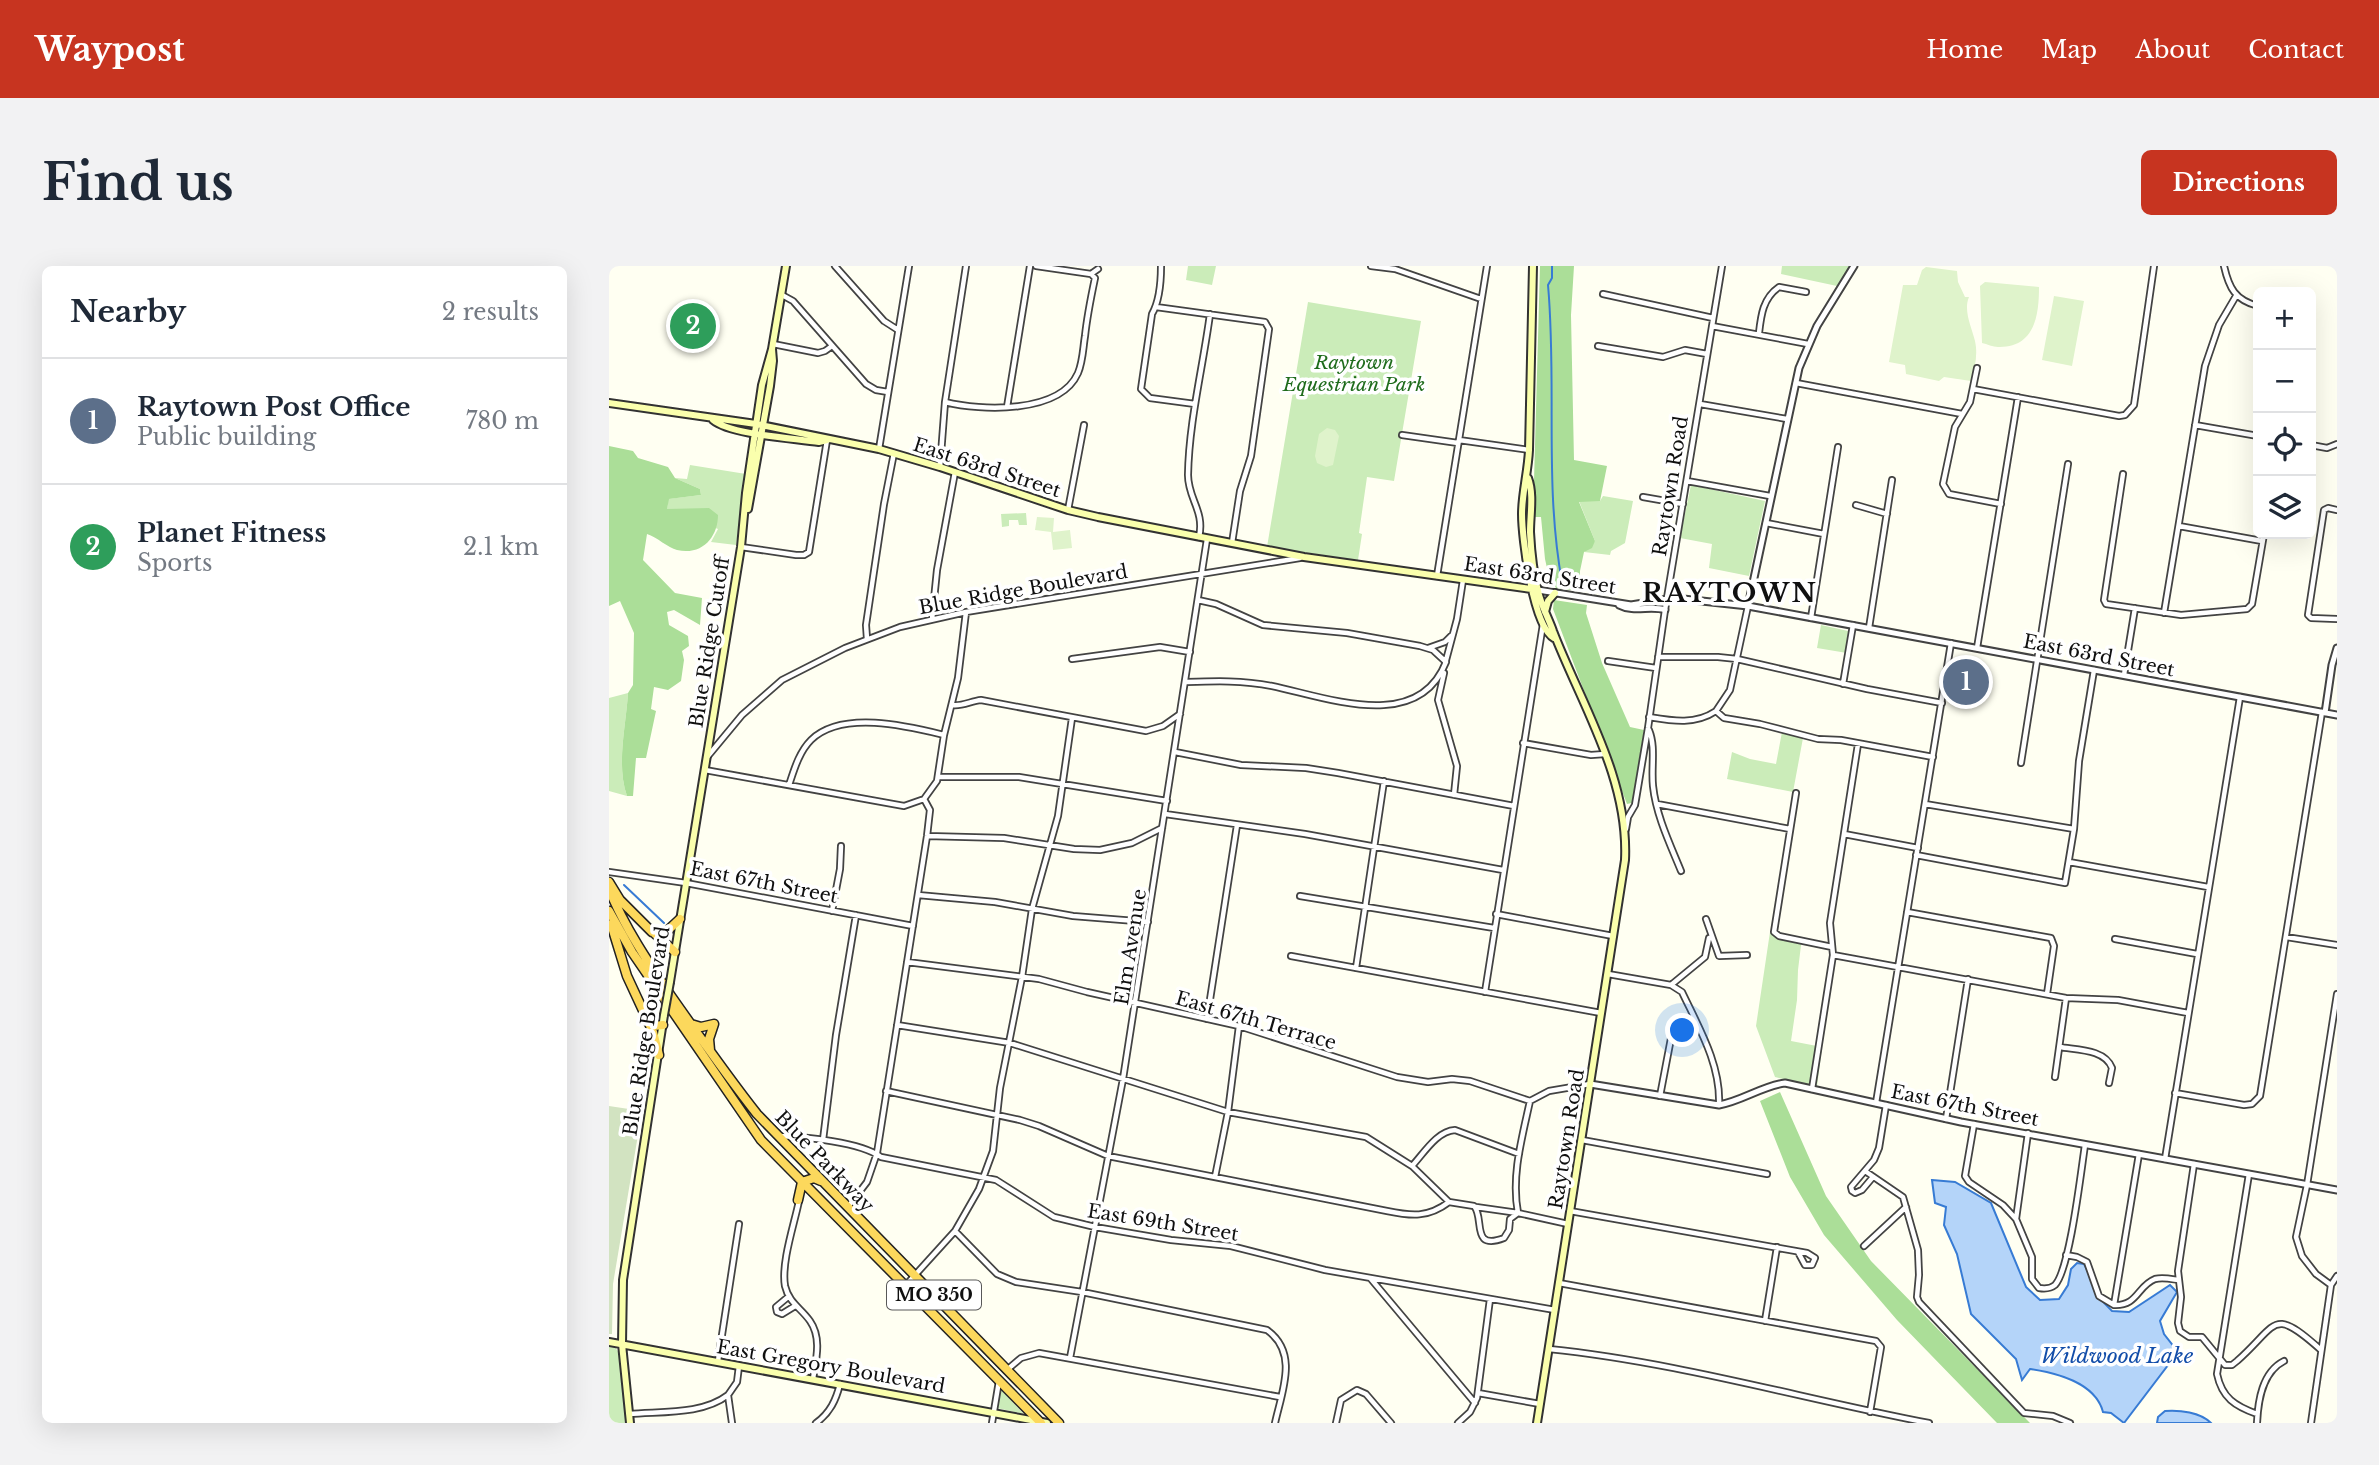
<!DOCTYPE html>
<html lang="en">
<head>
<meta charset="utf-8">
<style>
  :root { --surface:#fff; --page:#f2f2f3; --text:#1f2937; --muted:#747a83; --line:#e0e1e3; --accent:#c73420 }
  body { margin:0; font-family:"Libre Baskerville",serif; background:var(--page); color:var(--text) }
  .controls { position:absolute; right:21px; top:21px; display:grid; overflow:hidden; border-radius:10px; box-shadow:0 7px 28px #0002 }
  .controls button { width:63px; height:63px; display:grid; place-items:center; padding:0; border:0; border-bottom:2px solid var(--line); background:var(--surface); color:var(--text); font:35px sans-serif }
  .you { position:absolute; left:1074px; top:765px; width:24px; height:24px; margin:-18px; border:5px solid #fff; border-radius:50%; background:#1a73e8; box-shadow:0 0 0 10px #1a73e833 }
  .badge { display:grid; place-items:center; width:46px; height:46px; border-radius:50%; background:var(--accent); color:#fff; font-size:23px; font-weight:700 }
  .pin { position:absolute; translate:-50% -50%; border:4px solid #fff; box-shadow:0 2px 7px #0006 }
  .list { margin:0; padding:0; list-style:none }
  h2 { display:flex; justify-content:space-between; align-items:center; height:91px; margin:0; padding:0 28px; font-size:30px }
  h2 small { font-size:23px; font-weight:400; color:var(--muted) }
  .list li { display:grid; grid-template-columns:46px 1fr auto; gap:21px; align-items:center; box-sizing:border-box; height:126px; padding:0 28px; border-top:2px solid var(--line) }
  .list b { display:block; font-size:26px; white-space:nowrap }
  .list p { margin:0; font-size:23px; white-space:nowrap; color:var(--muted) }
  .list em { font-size:23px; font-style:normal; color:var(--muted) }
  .icon { flex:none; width:38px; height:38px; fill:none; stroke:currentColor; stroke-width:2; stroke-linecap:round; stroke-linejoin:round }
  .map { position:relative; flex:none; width:1728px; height:1157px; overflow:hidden; border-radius:10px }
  header { display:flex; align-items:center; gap:42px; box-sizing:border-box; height:98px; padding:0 35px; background:var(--accent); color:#fff }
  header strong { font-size:33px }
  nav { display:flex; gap:38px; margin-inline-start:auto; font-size:24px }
  .intro { display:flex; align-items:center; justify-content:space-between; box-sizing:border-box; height:168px; padding:0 42px }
  h1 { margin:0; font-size:49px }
  .button { padding:18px 32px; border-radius:10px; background:var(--accent); color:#fff; font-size:24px; font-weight:700 }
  main { display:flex; gap:42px; padding:0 42px }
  aside { flex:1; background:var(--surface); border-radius:10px; box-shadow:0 7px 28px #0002 }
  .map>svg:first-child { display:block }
  .green { fill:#cbecb9 }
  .forest { fill:#abde98 }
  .cemetery { fill:#d2e3c1 }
  .pitch { fill:#dff3cb }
  .water { fill:#b4d4f9; stroke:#377bd4; stroke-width:2 }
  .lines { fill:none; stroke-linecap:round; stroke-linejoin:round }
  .stream { stroke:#377bd4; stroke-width:2 }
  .minor-casing { stroke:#434343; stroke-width:8 }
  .tertiary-casing { stroke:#434343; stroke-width:9 }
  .secondary-casing { stroke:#323232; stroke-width:10 }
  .trunk-casing { stroke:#212121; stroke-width:11 }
  .minor { stroke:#fff; stroke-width:4.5 }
  .tertiary { stroke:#fff; stroke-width:5 }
  .secondary { stroke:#faffad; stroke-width:6 }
  .trunk { stroke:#fcd85c; stroke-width:8 }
  .secondary-bridge-casing { stroke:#323232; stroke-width:10; stroke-linecap:butt }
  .secondary-bridge { stroke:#faffad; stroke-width:6 }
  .labels { text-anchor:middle; stroke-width:7; stroke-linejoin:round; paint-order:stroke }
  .shield { fill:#fff; stroke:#585858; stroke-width:2 }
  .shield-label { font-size:18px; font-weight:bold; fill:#101010 }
  .park-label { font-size:19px; font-style:italic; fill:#1f6c1c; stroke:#fff }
  .street-label { font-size:19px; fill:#101010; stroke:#fff }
  .water-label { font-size:21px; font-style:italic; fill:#124da9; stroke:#fff }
  .district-label { font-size:26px; font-weight:bold; letter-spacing:2px; fill:#101010; stroke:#fff }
</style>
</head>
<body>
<header>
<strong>Waypost</strong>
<nav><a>Home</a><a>Map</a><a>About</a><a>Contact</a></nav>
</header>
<div class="intro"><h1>Find us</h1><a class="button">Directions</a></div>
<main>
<aside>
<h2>Nearby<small>2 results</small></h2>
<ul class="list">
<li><span class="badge" style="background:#5c6f8a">1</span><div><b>Raytown Post Office</b><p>Public building</p></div><em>780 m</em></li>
<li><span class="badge" style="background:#2e9e5b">2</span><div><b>Planet Fitness</b><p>Sports</p></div><em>2.1 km</em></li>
</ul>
</aside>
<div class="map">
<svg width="1728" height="1157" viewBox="0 0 1728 1157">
  <rect width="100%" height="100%" fill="#fffff2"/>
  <path class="green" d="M 579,0 L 607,0 L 603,19 L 577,14 Z
    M 1173,0 L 1241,0 L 1228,20 L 1172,8 Z
    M 699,36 L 812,55 L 785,215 L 758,211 L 750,267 L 753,268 L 749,294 L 658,281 Z
    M 81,199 L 137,208 L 127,279 L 102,276 L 109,263 L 58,243 L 59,233 L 92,229 L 91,223 L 66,212 L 78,213 Z
    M 1082,219 L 1156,235 L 1140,310 L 1100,302 L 1103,278 L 1071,272 Z
    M 994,230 L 1024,235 L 1016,277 L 1002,285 L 1001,289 L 975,286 L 986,275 L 970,235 L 991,235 Z
    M 417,247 L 418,259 L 410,259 L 409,254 L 400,254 L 400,260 L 393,261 L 392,248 Z
    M 1212,359 L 1239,365 L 1238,387 L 1208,382 Z
    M 19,427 C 17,460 7,499 18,530 L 0,525 L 0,432 Z
    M 1173,466 L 1194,472 L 1184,526 L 1118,513 L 1123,486 L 1141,493 L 1167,498 Z
    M 1161,666 L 1193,671 L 1189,704 L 1188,734 L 1182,775 L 1213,781 L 1208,821 L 1166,811 L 1147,760 Z
    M 0,1078 L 4,1078 L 10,1087 L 17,1157 L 0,1157 Z
    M 390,1124 L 392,1124 L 415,1148 L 388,1142 Z"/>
  <path class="forest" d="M 931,0 L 965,0 L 962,49 L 965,194 L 998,200 L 991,235 L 970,236 L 986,275 L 983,282 L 975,286 L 971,305 L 971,325 L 947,322 L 940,311 L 936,293 L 932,251 L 924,251 Z
    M 0,180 L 24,185 L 29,192 L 59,201 L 66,212 L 91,223 L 92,229 L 60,233 L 58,243 L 100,242 L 109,249 C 109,271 93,290 68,284 C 59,282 48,271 38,268 L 34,294 L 66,327 L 93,332 L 91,359 L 65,344 L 58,346 L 60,359 L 79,370 L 80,380 L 73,385 L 75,394 L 72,415 L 59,424 L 45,421 L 42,443 L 47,445 L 37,492 L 27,492 L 24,530 L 18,530 C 7,499 17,460 19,427 L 24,419 L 25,367 L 11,335 L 0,340 Z
    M 945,334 L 978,339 L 977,347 L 993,397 L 1021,461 L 1035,464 L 1023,537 L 1018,538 L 944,343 Z
    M 1171,826 L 1217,930 L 1262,995 L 1421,1157 L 1388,1157 L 1288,1054 L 1215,969 L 1181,911 L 1151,835 Z"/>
  <path class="cemetery" d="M 0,840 L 33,845 L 4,1018 L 3,1068 L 0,1068 Z"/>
  <path class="pitch" d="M 1317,1 L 1348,5 L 1349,16 L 1356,31 L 1360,31 C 1354,45 1363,62 1366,75 C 1369,89 1366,101 1362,115 L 1335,111 L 1330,115 L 1297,108 L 1296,99 L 1280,96 L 1294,19 L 1308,19 L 1313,4 Z
    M 1376,16 L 1430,21 C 1430,49 1426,82 1389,81 C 1384,81 1378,78 1373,77 L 1371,20 Z
    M 1445,30 L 1475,35 L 1463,100 L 1433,94 Z
    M 718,162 L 726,164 L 730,170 L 724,199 L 717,201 L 708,197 L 706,190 L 710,168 Z
    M 428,251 L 445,252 L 444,266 L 461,264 L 463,282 L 444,284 L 442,266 L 426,264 Z"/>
  <path class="water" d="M 1323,914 L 1346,916 L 1382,937 L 1417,1021 L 1431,1034 L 1450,1033 L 1459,1019 L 1462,1003 L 1468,997 L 1475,998 C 1486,1018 1485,1029 1503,1045 L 1520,1046 L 1561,1019 L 1568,1026 L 1551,1055 L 1555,1068 L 1569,1086 L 1515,1157 L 1502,1147 L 1494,1146 C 1486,1116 1447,1107 1421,1103 L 1413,1114 L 1407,1093 L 1362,1048 L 1348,988 L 1335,959 L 1337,941 L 1326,937 Z
    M 1556,1145 C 1571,1144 1591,1146 1602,1157 L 1548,1157 L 1549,1151 Z"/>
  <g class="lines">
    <path class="stream" d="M 943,0 L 943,12 L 939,19 C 948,118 935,218 953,316
      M 15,619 L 55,657"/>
    <defs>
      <path id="minor" d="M 226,0 L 275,55 L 289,64
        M 427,0 L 482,8 L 489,3
        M 552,0 C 552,16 551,34 543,48 L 532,123 L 541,132 L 586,138
        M 762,0 L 786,3 L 872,33
        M 1615,0 C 1620,22 1626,34 1649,40
        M 994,28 L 1104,52
        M 173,29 L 184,35 L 257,118 L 267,124 L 279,126
        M 547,41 L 656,56 L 660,63 L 642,190 L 631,225 L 623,277
        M 1103,60 L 1199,78
        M 1150,67 C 1152,49 1154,32 1170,21 L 1197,26
        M 164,78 L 209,87 L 216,85 L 223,80
        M 989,80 L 1054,91 L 1076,84 L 1098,88
        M 1368,102 L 1361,136 L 1346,161 L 1334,218 L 1340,228 L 1392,238
        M 1187,117 L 1353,148
        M 1364,123 L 1510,150 L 1516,149 L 1525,139 L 1545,0
        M 336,136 C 372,145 451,148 469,107 C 474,95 474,82 476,70 C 478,51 482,31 486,12 L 482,8
        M 1091,138 L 1178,153
        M 398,141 L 421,0
        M 1586,159 L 1649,170
        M 793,169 L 849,177
        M 850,174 L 920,184
        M 1702,179 L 1718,182 L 1728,178
        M 270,183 L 300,0
        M 331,201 L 336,136 L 357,0
        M 1514,208 L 1495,334 L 1497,338 L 1572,349 L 1638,343 L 1643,338 L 1655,268
        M 1078,215 L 1161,230
        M 1034,231 L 1074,238
        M 1247,239 L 1278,248
        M 459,244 L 475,159
        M 1728,244 L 1719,242 L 1715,244 L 1699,349 L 1702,352 L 1728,353
        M 1157,257 L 1215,268
        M 1570,260 L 1653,275
        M 590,271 C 596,245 579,233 579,209 C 580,155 594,101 601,48
        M 132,281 L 187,289 L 195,289 L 200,286 L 218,174
        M 828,310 L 878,0
        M 1555,347 L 1596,100 L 1610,59 L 1627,30
        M 1202,352 L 1229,181
        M 323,353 L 328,304 L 346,206
        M 1260,362 L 1283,214
        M 258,373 L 257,359 L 275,238 L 285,187
        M 819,382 L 836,376 L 842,370
        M 1368,382 L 1409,131
        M 1049,391 L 1109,391 L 1128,393 L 1258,423 L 1333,437
        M 463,393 L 551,381 L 581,386
        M 999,395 L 1047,402
        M 836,398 L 848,353 L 854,314
        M 835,407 L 829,434 L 848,500 L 845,529
        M 1515,409 L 1526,342
        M 577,416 C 606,415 633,414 663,420 C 717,431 809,468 837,396 L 824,384 L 811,380 L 738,367 L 654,359 L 607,338 L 589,334
        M 1234,418 L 1244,359
        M 343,439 C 352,441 362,435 372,434 L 537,465 L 554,460 L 571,448
        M 1107,445 L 1121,424 L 1139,340
        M 1040,451 C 1064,455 1086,459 1107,445 L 1115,452 L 1151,458 L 1209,473 L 1232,474 L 1324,491
        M 1040,464 C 1047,481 1042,501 1044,520 C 1047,549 1061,578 1072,605
        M 914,477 L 982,489 L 996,488
        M 566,486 L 632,499 L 697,502 L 729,507 L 905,540
        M 99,490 L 133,449 L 173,414 L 236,382 L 291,361 L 357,346 L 691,292
        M 1412,497 L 1459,198
        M 96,504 L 295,540 L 315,533 L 328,515 L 335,469 L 349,412 L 357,346
        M 329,511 L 410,511 L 558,535
        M 180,519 C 185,504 190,486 202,474 C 233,444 298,460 335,469
        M 1187,527 L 1165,666 L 1170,670 L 1223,681
        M 1048,538 L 1181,563
        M 1316,538 L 1465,563
        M 556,548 L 696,568 L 894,604
        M 1017,563 L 1019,551 L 1026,539 L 1039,462 L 1056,344 L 1113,0
        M 1235,568 L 1309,582
        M 318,570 L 395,572 L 465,583 L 491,584 L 523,577 L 553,562
        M 1307,589 L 1456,617 L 1465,563 L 1470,495 L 1485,404
        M 1460,596 L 1599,621
        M 0,606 L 77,617 L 304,660
        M 309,629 L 386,636 L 464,650 L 539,656
        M 691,630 L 885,662
        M 223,645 L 231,603 L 232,580
        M 1298,646 L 1442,672 L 1445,680 L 1438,728
        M 887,648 L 1004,670
        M 1097,653 L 1110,690 L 1138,689
        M 1677,671 L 1728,679
        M 1506,673 L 1588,688
        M 1224,689 L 1457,732 L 1509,734 L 1579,747
        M 682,690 L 992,747
        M 298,696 L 430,713 L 478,726 L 630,760 L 788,811 L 819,816 L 843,813 L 861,815 L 921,835 L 940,825 L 981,818
        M 747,702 L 775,515
        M 999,708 L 1062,719 L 1073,726 C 1090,762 1112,799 1110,839
        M 1062,719 L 1096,691 L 1100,672
        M 876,726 L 934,358
        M 598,753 L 628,559
        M 288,759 L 401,777 L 619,846 L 757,871 L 803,900 L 840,936
        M 1451,781 C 1468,784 1496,783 1503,802 L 1500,817
        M 1446,811 L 1457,732
        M 1203,823 L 1224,689 L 1221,657 L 1249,478
        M 277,825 L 411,854 L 430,860 L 499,890 L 778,945 C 802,950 819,952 840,936 L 865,940 C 876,952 861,985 895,972 L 900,964 L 901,953 L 909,947 L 959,958
        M 1566,827 L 1635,839 L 1643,838 L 1651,830 L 1713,446
        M 1051,830 L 1063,767 L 1068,761 L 1085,752
        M 1267,837 L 1342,377
        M 1337,853 L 1359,713
        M 1365,858 L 1356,910 L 1360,916 L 1394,939 L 1407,953 L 1423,991 L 1423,1013 L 1430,1022 C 1436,1023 1441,1023 1446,1019 C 1461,1003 1472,905 1476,879
        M 170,870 C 197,871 251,876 272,891 L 387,914 L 445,951 L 486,961 L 562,974 L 622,980 L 716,1004 L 946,1044
        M 214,874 L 227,769 L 247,649
        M 973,874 L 1158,908
        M 1556,893 L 1631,431
        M 1585,898 L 1569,1005 L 1572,1031 L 1569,1057 L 1571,1065 L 1580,1071 L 1593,1071 L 1616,1099 L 1623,1099 L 1628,1095 C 1669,1059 1662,1039 1712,1084
        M 803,900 C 815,887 828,865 846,864 L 910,888
        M 1256,905 L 1294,931 L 1309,984 L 1310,1009 L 1308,1031 L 1310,1036 L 1415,1147 L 1444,1150 L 1461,1157
        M 1640,908 L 1608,1108 C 1613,1132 1626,1140 1648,1148
        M 606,911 L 619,846 L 630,760
        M 1264,911 L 1253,924 L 1246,927 L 1243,925 L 1242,921 L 1265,894 L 1270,882 L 1277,839
        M 190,935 C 185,959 172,997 176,1020 C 180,1037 192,1042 201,1055 C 213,1072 207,1094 204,1113
        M 239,941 L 258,916 L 268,887 L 318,570 L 321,544 L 315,533
        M 867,941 L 909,947 C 902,910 913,872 921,835
        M 961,945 L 1198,987 L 1206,992 L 1203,999 L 1196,999 L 1189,986
        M 1407,953 L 1419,867
        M 346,965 L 388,1008 L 407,1016 L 473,1026 L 658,1064 C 690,1087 673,1125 666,1157
        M 1255,980 L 1297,941
        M 1457,989 L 1468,991 L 1478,996 L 1490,1030 L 1505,1039 C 1529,1040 1528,1020 1546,1013 C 1554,1011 1562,1013 1569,1014
        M 762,1013 L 866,1137
        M 950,1017 L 1267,1075 L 1272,1081 L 1261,1146
        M 297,1019 L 346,965 L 370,923 L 384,885 L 391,822 L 413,711 L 423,643 L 449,550 L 463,452
        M 1722,1019 L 1707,1008 L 1693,990 L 1687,971 L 1698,919 L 1728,728
        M 179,1031 L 167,1041 L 168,1046 L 173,1048 L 186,1040
        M 1505,1039 L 1530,888
        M 1156,1055 L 1168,981
        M 940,1083 C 1068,1096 1194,1133 1320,1157
        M 461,1092 L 514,813 L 598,273
        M 109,1095 L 130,958
        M 399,1103 L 412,1092 L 430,1087 L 671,1131
        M 869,1127 L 931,1138
        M 20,1148 C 52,1145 93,1149 119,1129
        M 123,1157 L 119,1129 L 128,1116 L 130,1100
        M 207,1157 C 221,1147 227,1134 231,1118
        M 383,1157 L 390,1115
        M 727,1157 L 732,1134 L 748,1124 L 757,1128 L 782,1157
        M 849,1157 L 861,1146 L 868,1132 L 881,1033
        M 1648,1157 C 1649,1135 1653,1106 1675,1095
        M 1702,1157 L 1722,1019 L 1728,1010"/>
      <path id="tertiary" d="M 929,324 L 1022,339 L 1065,332 L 1139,340 L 1728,449
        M 1010,339 C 1025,347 1042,339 1056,344
        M 1139,340 L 1190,102 L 1208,60 L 1245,0
        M 1716,447 L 1723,399 L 1728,382
        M 981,818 L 1110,839 C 1133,835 1153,820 1176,817 L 1352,856 L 1728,924"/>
      <path id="secondary" d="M 924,0 L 920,184 C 919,206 913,227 913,248 C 913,272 924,361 945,372
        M 0,137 L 147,158 L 270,183 L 331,201 L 459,244 L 489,251 L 695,291 L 929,324
        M 104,154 C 122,169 185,172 210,176 L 218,174
        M 919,212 C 925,228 921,249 921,266 C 922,285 924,306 929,325 C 932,339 939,351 944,365 C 972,438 1020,512 1016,594 L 928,1157
        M 139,243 L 161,120 L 164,95 L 163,83 L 177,0
        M 936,346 L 939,335 L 946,327
        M 61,716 L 132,281 L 137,227 L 153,119 L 163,83
        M 0,1076 L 438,1157
        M 21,1157 L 13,1078 L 14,1014 L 55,749"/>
      <path id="trunk" d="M 0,616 L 11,634 L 43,666 L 57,666 L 71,653
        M 0,623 C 16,662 39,696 62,730 C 90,770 118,810 148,848 L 450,1157
        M 0,645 L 23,686 L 152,874 L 432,1157
        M 2,658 L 18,710 L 44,766 L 50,789
        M 45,667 L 66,686
        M 39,756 L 45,760 L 54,759
        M 82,758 L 92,761 L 105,758 L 100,773 L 101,784
        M 189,934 L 193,916 L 205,912 L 212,915"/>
    </defs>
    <use href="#minor" class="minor-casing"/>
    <use href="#tertiary" class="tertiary-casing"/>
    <use href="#secondary" class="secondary-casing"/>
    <use href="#trunk" class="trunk-casing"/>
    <use href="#minor" class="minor"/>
    <use href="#tertiary" class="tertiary"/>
    <use href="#secondary" class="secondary"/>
    <use href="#trunk" class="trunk"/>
    <defs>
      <path id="secondary-bridge" d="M 55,749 L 61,716"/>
    </defs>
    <use href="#secondary-bridge" class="secondary-bridge-casing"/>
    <use href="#secondary-bridge" class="secondary-bridge"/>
  </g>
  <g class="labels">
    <rect class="shield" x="278" y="1014.5" width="94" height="29" rx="5"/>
    <g class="shield-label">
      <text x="325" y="1035">MO 350</text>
    </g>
    <g class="park-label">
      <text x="745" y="103">Raytown<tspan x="745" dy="22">Equestrian Park</tspan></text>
    </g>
    <g class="street-label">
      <text transform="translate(378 201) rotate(18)" y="7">East 63rd Street</text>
      <text transform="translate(1061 220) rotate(-81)" y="7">Raytown Road</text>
      <text transform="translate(931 309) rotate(9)" y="7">East 63rd Street</text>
      <text transform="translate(414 323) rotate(-10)" y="7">Blue Ridge Boulevard</text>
      <text transform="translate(100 376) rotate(-81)" y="7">Blue Ridge Cutoff</text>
      <text transform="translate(1490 389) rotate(11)" y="7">East 63rd Street</text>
      <text transform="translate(155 616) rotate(11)" y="7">East 67th Street</text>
      <text transform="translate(521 681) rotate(-81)" y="7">Elm Avenue</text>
      <text transform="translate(647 754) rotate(16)" y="7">East 67th Terrace</text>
      <text transform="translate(37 765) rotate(-81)" y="7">Blue Ridge Boulevard</text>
      <text transform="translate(1356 839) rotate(11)" y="7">East 67th Street</text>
      <text transform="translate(957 873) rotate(-81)" y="7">Raytown Road</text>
      <text transform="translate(216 895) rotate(46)" y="7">Blue Parkway</text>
      <text transform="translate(554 956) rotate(9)" y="7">East 69th Street</text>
      <text transform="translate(222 1100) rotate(10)" y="7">East Gregory Boulevard</text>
    </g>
    <g class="water-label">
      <text x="1508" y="1097">Wildwood Lake</text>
    </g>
    <g class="district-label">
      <text x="1121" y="336">RAYTOWN</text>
    </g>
  </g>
</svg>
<div class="controls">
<button>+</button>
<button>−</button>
<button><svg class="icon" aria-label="locate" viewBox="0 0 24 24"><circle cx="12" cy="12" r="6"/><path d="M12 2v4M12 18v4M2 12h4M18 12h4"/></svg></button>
<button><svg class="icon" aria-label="layers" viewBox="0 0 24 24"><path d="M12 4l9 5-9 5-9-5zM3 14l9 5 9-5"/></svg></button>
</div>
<div class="you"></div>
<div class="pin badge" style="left:1357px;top:416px;background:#5c6f8a">1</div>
<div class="pin badge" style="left:84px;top:60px;background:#2e9e5b">2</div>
</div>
</main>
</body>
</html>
